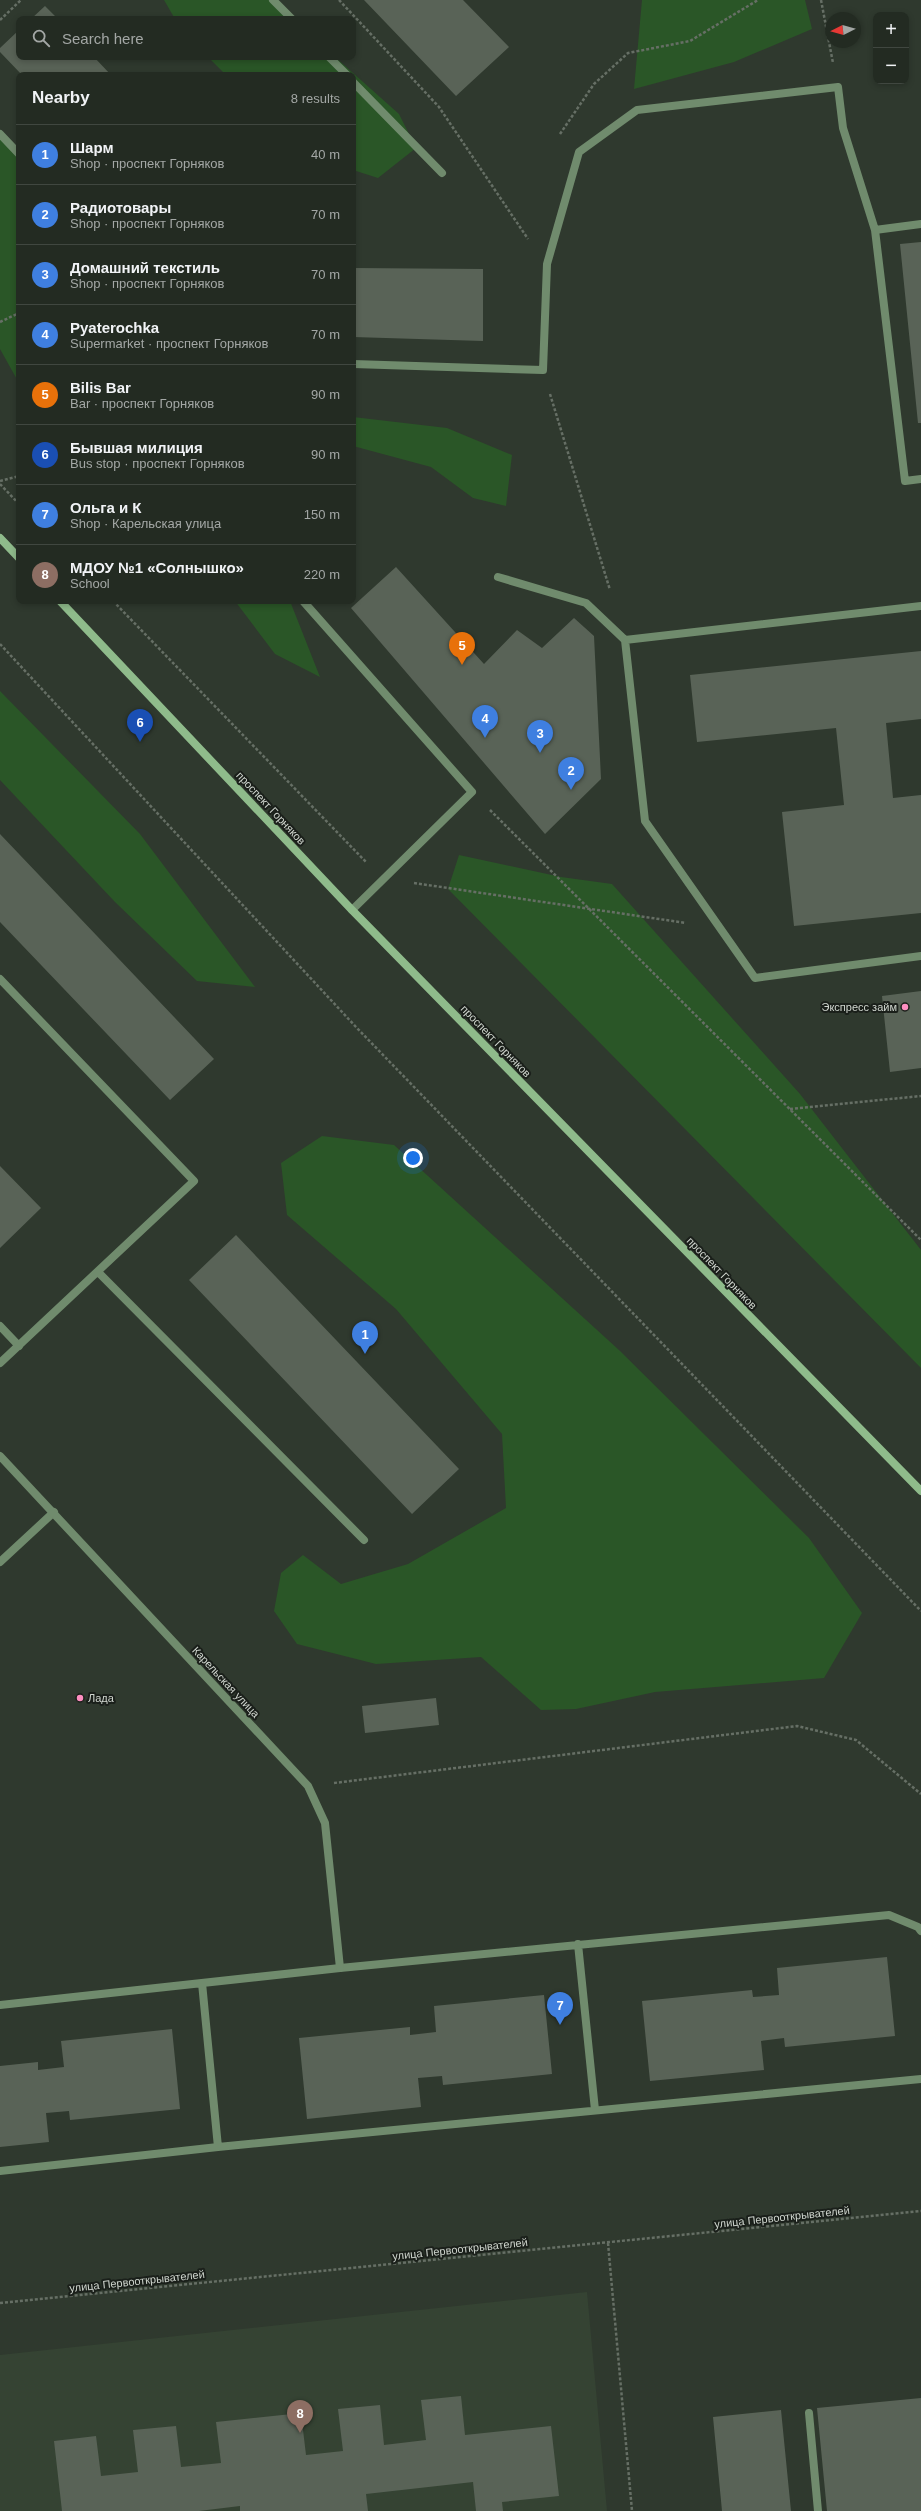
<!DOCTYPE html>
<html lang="en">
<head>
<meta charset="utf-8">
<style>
  :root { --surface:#232b22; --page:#2b332a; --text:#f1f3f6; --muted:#a3a7a5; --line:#404740; --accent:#fd8ec0 }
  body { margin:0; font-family:Arial,sans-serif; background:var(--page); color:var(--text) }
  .controls { position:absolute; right:12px; top:12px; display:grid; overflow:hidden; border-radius:8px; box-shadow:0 2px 6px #0003 }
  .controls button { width:36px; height:36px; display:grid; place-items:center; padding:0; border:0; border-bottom:1px solid var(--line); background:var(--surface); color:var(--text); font:20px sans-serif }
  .compass { position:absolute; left:825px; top:12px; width:36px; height:36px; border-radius:50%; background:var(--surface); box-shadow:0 2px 6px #0003; rotate:264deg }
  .you { position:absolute; left:413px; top:1158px; width:14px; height:14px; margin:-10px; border:3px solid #fff; border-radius:50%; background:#1a73e8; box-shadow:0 0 0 6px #1a73e833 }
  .badge { display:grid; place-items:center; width:26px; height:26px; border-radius:50%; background:var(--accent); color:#fff; font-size:13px; font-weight:700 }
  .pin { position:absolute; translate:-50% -33px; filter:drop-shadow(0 1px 2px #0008) }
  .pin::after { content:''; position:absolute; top:21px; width:14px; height:12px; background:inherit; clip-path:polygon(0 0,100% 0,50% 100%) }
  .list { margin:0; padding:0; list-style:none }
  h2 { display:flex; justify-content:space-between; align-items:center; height:52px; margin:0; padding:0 16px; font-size:17px }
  h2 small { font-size:13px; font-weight:400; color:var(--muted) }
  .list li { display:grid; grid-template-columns:26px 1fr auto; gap:12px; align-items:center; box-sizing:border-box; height:60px; padding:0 16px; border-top:1px solid var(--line) }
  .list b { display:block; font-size:15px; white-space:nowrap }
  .list p { margin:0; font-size:13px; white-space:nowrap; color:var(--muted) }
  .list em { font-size:13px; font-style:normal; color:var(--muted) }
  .icon { flex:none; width:22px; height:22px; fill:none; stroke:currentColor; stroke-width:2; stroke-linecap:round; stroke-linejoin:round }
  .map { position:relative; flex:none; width:921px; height:2511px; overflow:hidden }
  .search { position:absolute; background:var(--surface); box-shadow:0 2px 6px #0003; left:16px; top:16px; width:340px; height:44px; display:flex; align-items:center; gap:10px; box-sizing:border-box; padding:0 14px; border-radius:8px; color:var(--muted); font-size:15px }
  .panel { position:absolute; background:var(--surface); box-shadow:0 2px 6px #0003; left:16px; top:72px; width:340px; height:532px; border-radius:8px }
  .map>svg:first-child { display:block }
  .built { fill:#354333 }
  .green { fill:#2a5627 }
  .building { fill:#596357 }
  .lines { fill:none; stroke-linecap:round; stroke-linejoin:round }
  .path { stroke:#666f65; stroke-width:2.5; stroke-dasharray:3 2; stroke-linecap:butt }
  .service { stroke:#708b6d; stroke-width:8 }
  .minor { stroke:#708b6d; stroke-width:8 }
  .secondary { stroke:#8fbb8b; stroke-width:8 }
  .poi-dot { fill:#fd8ec0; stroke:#1a1f1a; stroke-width:1.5 }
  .labels { text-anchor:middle; stroke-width:4; stroke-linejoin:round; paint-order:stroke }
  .street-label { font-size:11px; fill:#d0d6cf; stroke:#1a1f1a }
  .poi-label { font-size:11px; fill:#d0d6cf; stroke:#1a1f1a; text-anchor:end }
</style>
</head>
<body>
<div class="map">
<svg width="921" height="2511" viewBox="0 0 921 2511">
  <rect width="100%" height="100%" fill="#2f392e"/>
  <path class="built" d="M 587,2292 L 607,2511 L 0,2511 L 0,2355 Z"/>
  <path class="green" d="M 164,0 L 275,0 L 295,19 L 175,19 Z
    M 642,0 L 805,0 L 812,29 L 734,62 L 634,89 Z
    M 208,57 L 335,57 L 399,114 L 416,148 L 378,178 L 353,170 L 353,75 L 226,75 Z
    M 0,139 L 19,157 L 19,383 L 0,349 Z
    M 353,417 L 447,428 L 512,455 L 506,506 L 473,498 L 431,467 L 353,446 Z
    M 235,601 L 290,601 L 320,677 L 275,654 Z
    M 0,691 L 140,834 L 255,987 L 197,981 L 115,902 L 0,780 Z
    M 459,855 L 561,877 L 612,884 L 800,1094 L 921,1250 L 921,1368 L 448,889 Z
    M 322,1136 L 394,1145 L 619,1350 L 809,1538 L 862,1613 L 824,1678 L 655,1692 L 576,1709 L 541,1710 L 481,1657 L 376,1664 L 297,1644 L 274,1611 L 281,1573 L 303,1555 L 341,1584 L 408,1564 L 506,1508 L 502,1434 L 396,1309 L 287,1215 L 281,1163 Z"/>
  <path class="building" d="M 364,0 L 463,0 L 509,47 L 456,96 Z
    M 45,6 L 58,19 L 31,19 Z
    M 19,30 L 19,57 L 94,57 L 111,75 L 22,75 L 0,52 L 0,48 Z
    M 921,242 L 921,423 L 918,423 L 900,244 Z
    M 353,268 L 483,269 L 483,341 L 353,337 Z
    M 396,567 L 484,664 L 517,630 L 542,648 L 574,618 L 594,636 L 601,779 L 545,834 L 351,608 Z
    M 921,651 L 921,719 L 886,723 L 893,798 L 921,795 L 921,913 L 794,926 L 782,812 L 844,805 L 836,728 L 697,742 L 690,675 Z
    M 0,834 L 214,1059 L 170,1100 L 0,922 Z
    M 921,991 L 921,1068 L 890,1072 L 882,996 Z
    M 0,1166 L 41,1208 L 0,1248 Z
    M 236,1235 L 459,1469 L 412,1514 L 189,1280 Z
    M 436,1698 L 439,1725 L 365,1733 L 362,1706 Z
    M 887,1957 L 895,2036 L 785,2047 L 784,2038 L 761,2041 L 764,2070 L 650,2081 L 642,2001 L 752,1990 L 753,1997 L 779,1995 L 777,1968 Z
    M 544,1995 L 552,2074 L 443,2085 L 442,2076 L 418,2078 L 421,2107 L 307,2119 L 299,2038 L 410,2027 L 410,2035 L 436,2032 L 434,2006 Z
    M 172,2029 L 180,2109 L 70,2120 L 69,2111 L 46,2113 L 49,2142 L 0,2147 L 0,2066 L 38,2062 L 38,2070 L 64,2067 L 61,2041 Z
    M 461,2396 L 465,2435 L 551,2426 L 559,2496 L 502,2502 L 503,2511 L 476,2511 L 473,2482 L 366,2494 L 368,2511 L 240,2511 L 240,2506 L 199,2511 L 62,2511 L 54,2441 L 96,2436 L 101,2476 L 138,2472 L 133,2430 L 176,2426 L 181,2467 L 221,2463 L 216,2422 L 301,2413 L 306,2455 L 343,2451 L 338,2409 L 380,2405 L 384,2445 L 426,2440 L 421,2400 Z
    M 921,2398 L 921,2511 L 827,2511 L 817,2408 Z
    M 781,2410 L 791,2511 L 722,2511 L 713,2417 Z"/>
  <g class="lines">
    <path class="path" d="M 339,0 L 439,107 L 528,239
      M 821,0 L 833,63
      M 0,20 L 21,0
      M 560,134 L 594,84 L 628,53 L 690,41 L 758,0
      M 0,322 L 19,313
      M 550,394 L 610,590
      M 0,481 L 19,476
      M 0,484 L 19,504
      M 113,601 L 366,862
      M 0,644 L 356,1027 L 921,1611
      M 490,810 L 921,1240
      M 414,883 L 686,923
      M 790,1109 L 921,1096
      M 334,1783 L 797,1726 L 856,1740 L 921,1794
      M 608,2243 L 632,2511
      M 0,2303 L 921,2211"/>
    <path class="service" d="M 273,0 L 292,19
      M 329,57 L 347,75
      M 353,82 L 442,173
      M 0,134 L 19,154
      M 875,230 L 921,224
      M 353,364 L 543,370 L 547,264 L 579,152 L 637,110 L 838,87 L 843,128 L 875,230 L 905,481 L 921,479
      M 498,577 L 586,603 L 625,640 L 921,606
      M 303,601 L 472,792 L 352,910
      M 625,640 L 645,821 L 755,978 L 921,956
      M 0,979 L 194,1181 L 0,1363
      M 98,1272 L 364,1540
      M 0,1326 L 19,1346
      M 0,1562 L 54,1512
      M 578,1944 L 595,2110
      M 202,1983 L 218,2147
      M 0,2005 L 340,1968 L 889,1915 L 918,1927 L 921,1931
      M 0,2171 L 218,2147 L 921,2079
      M 809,2413 L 818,2511"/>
    <path class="minor" d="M 0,1456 L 308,1786 L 325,1823 L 340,1968"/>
    <path class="secondary" d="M 0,538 L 19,558
      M 60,601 L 352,910 L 921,1491"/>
  </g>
  <g class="poi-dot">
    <circle cx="905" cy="1007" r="4"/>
    <circle cx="80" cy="1698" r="4"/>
  </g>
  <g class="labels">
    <g class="street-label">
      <text transform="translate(271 808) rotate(47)" y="4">проспект Горняков</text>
      <text transform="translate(496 1041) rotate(46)" y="4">проспект Горняков</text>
      <text transform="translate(722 1273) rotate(46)" y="4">проспект Горняков</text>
      <text transform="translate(226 1682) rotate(47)" y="4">Карельская улица</text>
      <text transform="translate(782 2217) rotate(-6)" y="4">улица Первооткрывателей</text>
      <text transform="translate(460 2249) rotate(-6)" y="4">улица Первооткрывателей</text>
      <text transform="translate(137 2281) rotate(-6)" y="4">улица Первооткрывателей</text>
    </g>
    <g class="poi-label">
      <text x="897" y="1011">Экспресс займ</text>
      <text x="88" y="1702" text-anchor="start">Лада</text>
    </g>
  </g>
</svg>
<div class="controls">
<button>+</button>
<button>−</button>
</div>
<svg class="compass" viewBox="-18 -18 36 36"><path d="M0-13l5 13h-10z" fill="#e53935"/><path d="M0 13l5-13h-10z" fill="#a3a7a5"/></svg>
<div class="you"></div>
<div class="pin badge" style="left:365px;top:1354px;background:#3f7fe0">1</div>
<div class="pin badge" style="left:571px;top:790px;background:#3f7fe0">2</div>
<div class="pin badge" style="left:540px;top:753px;background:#3f7fe0">3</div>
<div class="pin badge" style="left:485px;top:738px;background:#3f7fe0">4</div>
<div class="pin badge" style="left:462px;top:665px;background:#e8710a">5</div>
<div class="pin badge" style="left:140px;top:742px;background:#1a4fb4">6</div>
<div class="pin badge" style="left:560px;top:2025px;background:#3f7fe0">7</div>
<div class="pin badge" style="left:300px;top:2433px;background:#8d6e63">8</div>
<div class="search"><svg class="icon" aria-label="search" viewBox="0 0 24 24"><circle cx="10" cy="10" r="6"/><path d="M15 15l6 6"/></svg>Search here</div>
<section class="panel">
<h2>Nearby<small>8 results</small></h2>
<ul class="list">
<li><span class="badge" style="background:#3f7fe0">1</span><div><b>Шарм</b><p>Shop · проспект Горняков</p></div><em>40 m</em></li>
<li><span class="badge" style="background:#3f7fe0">2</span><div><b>Радиотовары</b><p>Shop · проспект Горняков</p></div><em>70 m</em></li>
<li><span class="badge" style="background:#3f7fe0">3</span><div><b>Домашний текстиль</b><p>Shop · проспект Горняков</p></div><em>70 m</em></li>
<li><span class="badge" style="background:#3f7fe0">4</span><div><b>Pyaterochka</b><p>Supermarket · проспект Горняков</p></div><em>70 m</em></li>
<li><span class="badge" style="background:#e8710a">5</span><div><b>Bilis Bar</b><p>Bar · проспект Горняков</p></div><em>90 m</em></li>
<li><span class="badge" style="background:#1a4fb4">6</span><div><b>Бывшая милиция</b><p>Bus stop · проспект Горняков</p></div><em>90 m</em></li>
<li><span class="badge" style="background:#3f7fe0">7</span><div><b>Ольга и К</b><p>Shop · Карельская улица</p></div><em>150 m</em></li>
<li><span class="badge" style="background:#8d6e63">8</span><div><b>МДОУ №1 «Солнышко»</b><p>School</p></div><em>220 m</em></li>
</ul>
</section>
</div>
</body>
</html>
